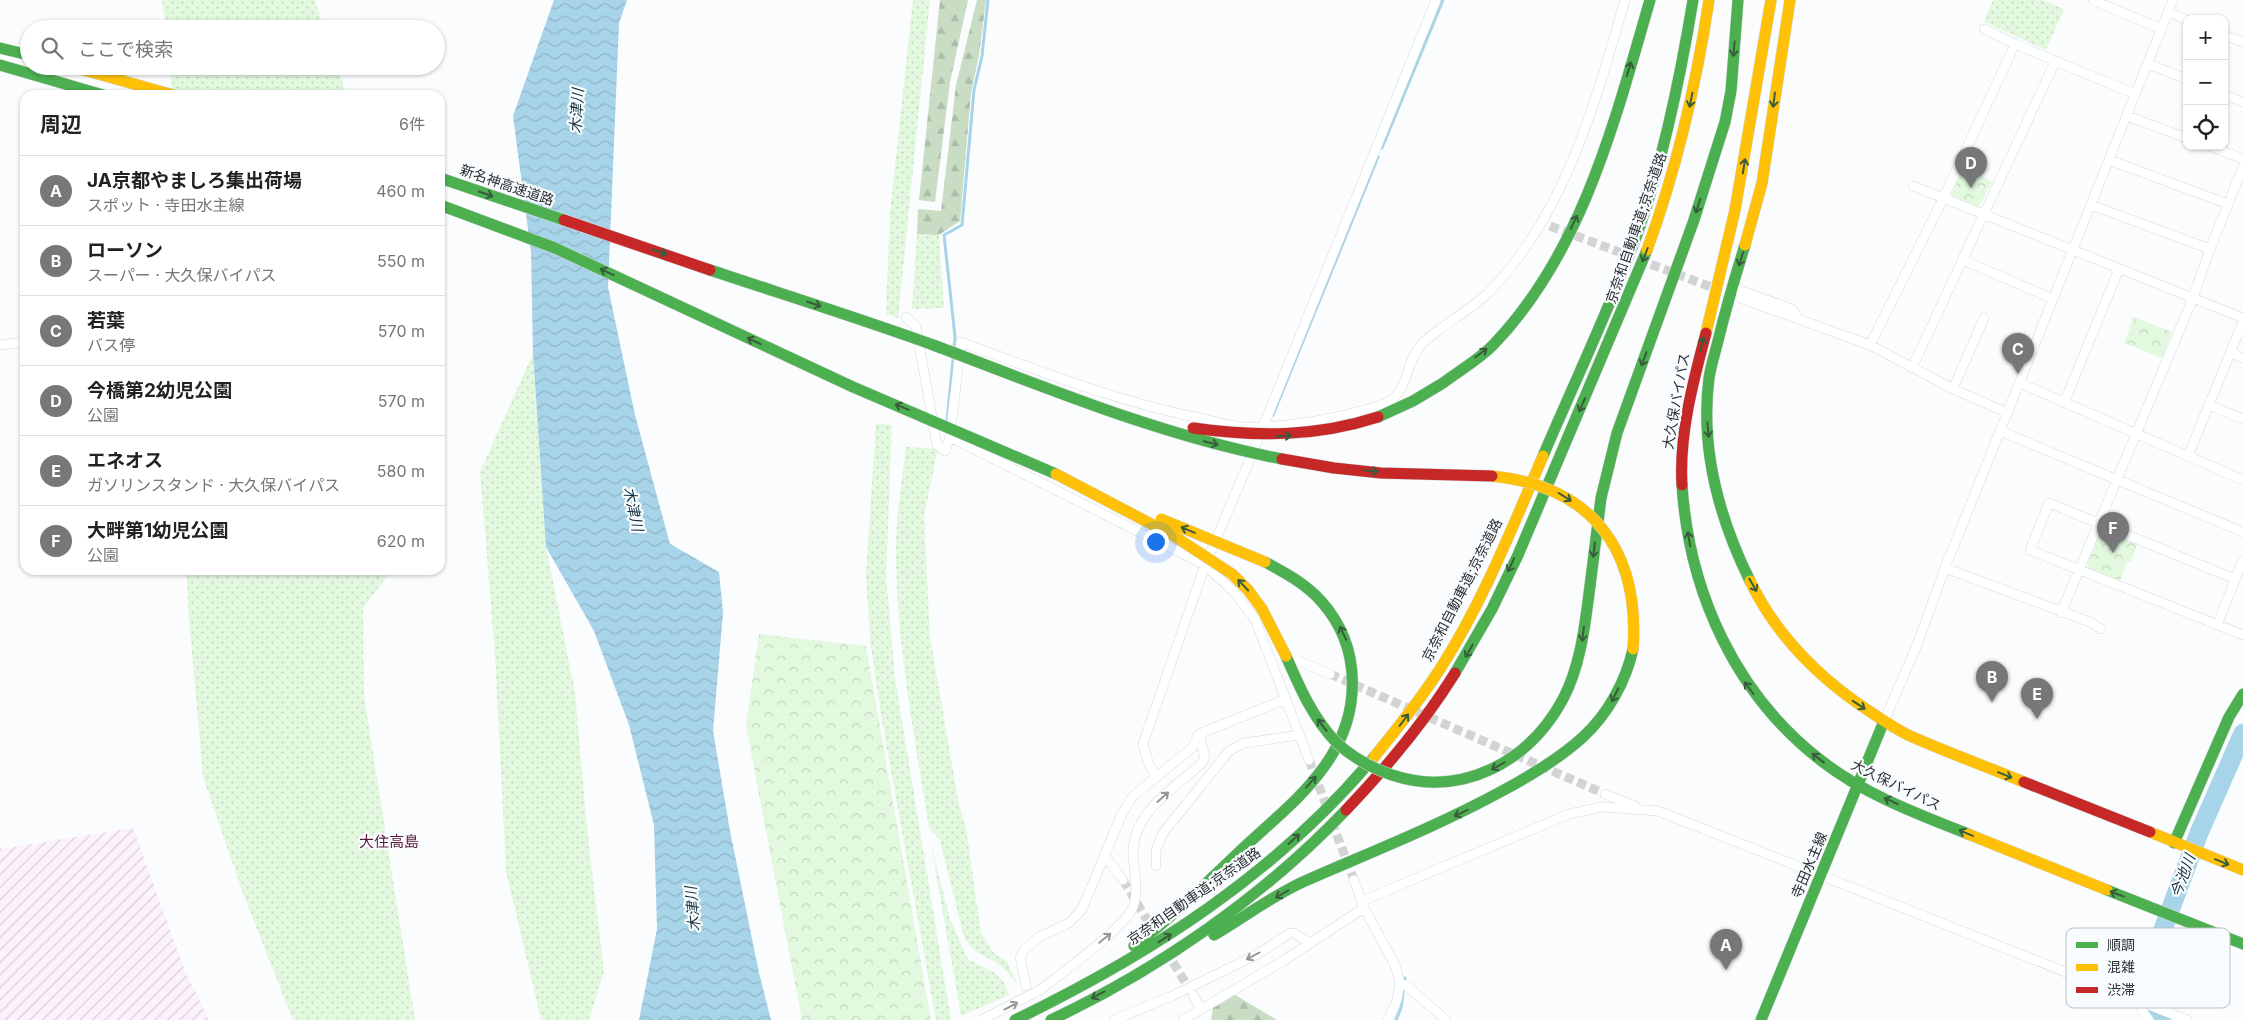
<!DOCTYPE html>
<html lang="ja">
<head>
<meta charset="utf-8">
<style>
  :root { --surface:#fff; --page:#f2f2f2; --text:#222; --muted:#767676; --line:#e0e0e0; --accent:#757779 }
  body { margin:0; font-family:Inter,"Noto Sans JP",sans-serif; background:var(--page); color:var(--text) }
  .controls { position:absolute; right:15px; top:15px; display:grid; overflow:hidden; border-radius:10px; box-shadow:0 1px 4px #0004 }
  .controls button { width:45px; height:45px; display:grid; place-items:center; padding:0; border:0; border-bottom:1px solid var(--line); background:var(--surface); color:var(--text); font:25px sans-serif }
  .you { position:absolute; left:1155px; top:541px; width:18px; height:18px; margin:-12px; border:4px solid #fff; border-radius:50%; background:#1a73e8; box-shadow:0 0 0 8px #1a73e833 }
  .badge { display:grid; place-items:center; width:32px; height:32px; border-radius:50%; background:var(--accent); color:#fff; font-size:16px; font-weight:700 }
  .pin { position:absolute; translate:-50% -41px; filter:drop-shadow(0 1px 2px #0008) }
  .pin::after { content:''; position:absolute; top:26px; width:18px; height:15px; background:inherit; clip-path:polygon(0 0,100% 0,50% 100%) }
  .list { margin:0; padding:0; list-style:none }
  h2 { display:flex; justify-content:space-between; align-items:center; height:65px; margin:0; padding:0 20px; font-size:21px }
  h2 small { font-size:16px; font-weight:400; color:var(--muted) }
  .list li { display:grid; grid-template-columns:32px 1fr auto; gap:15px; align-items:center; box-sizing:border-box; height:70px; padding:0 20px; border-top:1px solid var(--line) }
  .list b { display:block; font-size:19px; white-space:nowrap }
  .list p { margin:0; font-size:16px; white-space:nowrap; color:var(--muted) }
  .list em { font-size:16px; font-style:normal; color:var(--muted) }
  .icon { flex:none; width:28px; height:28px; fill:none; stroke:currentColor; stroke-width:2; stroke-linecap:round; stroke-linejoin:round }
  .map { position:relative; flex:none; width:2243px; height:1020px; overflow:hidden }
  .search { position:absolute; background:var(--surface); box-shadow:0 1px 4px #0004; left:20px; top:20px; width:425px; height:55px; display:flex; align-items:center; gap:12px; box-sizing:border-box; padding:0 18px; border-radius:28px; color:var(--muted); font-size:19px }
  .panel { position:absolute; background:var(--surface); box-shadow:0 1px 4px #0004; left:20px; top:90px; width:425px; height:485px; border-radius:15px }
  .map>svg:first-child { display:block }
  .industrial { fill:url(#industrial-furrows) }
  .grass { fill:url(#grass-dots) }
  .forest { fill:url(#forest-firs) }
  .park { fill:url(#park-crowns) }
  .water { fill:url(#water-waves) }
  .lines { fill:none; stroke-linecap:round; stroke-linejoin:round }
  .stream { stroke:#a7d4e8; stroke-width:3 }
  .river { stroke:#a7d4e8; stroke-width:19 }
  .street-tunnel { stroke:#d1d3d4; stroke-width:9; stroke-dasharray:9 4.5; stroke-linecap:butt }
  .street-casing { stroke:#d7d9db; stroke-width:10 }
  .fast-casing { stroke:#d7d9db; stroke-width:12 }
  .slow-casing { stroke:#d7d9db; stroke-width:12 }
  .jam-casing { stroke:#d7d9db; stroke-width:12 }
  .street { stroke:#feffff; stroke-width:9 }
  .fast { stroke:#4caf50; stroke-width:11 }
  .slow { stroke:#ffc107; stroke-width:11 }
  .jam { stroke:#c62828; stroke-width:11 }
  .street-bridge-casing { stroke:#d7d9db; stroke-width:10; stroke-linecap:butt }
  .fast-bridge-casing { stroke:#d8d9d9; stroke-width:12; stroke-linecap:butt }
  .slow-bridge-casing { stroke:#d8d9d9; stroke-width:12; stroke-linecap:butt }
  .jam-bridge-casing { stroke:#d8d9d9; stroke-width:12; stroke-linecap:butt }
  .street-bridge { stroke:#feffff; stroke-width:9 }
  .fast-bridge { stroke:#4caf50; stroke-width:11 }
  .slow-bridge { stroke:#ffc107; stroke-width:11 }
  .jam-bridge { stroke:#c62828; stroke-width:11 }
  .oneway { stroke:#385c3c }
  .oneway2 { stroke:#969898 }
  .labels { text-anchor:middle; stroke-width:4.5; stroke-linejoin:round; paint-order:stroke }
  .street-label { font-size:14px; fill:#2d3032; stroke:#f9fcfe }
  .water-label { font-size:15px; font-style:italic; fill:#12313d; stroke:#f9fcfe }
  .neighbourhood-label { font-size:15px; fill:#5d1a34; stroke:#f9fcfe }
  .key { fill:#f9fcfe; stroke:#bcbfc1; stroke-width:1 }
  .key-label { font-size:14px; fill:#2d3032 }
</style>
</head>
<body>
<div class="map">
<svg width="2243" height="1020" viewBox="0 0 2243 1020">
  <defs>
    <pattern id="industrial-furrows" width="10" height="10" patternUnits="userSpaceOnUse" patternTransform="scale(1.25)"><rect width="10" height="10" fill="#fcf2fc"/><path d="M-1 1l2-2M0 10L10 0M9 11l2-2" fill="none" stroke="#d8d0d8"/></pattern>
    <pattern id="grass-dots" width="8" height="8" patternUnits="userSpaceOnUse" patternTransform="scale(1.25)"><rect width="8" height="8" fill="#e3f9df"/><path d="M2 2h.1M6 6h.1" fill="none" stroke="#c3d6c0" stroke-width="1.8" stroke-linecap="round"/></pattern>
    <pattern id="forest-firs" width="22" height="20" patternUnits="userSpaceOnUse" patternTransform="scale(1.25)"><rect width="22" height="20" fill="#c8ddc4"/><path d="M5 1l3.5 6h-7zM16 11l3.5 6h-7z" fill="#acbea9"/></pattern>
    <pattern id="park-crowns" width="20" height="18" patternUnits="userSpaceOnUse" patternTransform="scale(1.25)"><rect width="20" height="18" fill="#e3f9df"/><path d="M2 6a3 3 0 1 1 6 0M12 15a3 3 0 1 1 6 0" fill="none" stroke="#c3d6c0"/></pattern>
    <pattern id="water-waves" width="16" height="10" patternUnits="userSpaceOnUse" patternTransform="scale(1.25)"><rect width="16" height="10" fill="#a7d4e8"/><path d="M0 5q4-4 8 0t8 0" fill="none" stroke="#90b6c7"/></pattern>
  </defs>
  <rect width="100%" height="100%" fill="#fafcfd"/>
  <path class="industrial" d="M 133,828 L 185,971 L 209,1020 L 0,1020 L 0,849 Z"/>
  <path class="grass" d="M 162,0 L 315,0 L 324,29 L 166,29 Z
    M 913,0 L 930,0 L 898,318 L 886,314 L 890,213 Z
    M 1993,0 L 2042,0 L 2064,9 L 2046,50 L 1984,22 Z
    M 170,66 L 336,66 L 347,95 L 173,95 Z
    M 917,234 L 939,235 L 944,308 L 912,309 Z
    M 533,353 L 546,547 L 575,692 L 588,837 L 604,971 L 589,1020 L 541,1020 L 506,871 L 495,655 L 480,472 Z
    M 876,423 L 892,425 L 886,576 L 895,678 L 951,1020 L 936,1020 L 882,721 L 870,640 L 866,574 Z
    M 906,447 L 938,449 L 924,515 L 930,637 L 959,805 L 966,828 L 981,933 L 993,952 L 1007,962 L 1018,986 C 1013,980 1009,973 1003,968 C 989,955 975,957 964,937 L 940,840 L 929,828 C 915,740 898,652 896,564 C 895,524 901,486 906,447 Z
    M 187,570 L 392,570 L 363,608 L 364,696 L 415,1020 L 293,1020 L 245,899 L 203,777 L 188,608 Z
    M 931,845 L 950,919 L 968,959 L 995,973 L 1004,983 L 1009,995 L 961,1016 Z"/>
  <path class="forest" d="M 940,0 L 968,0 L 950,82 L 935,202 L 919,200 Z
    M 977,0 L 986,0 L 979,55 L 971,93 L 960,221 L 939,235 L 917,234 L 918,209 L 941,211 L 956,85 Z
    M 1235,995 L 1277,1020 L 1211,1020 L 1213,1008 Z"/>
  <path class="park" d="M 1963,167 L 1992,182 L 1978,208 L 1951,195 Z
    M 2134,317 L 2172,332 L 2162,358 L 2124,343 Z
    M 2106,532 L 2137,545 L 2131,562 L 2127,561 L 2120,582 L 2088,570 L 2088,564 L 2099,534 Z
    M 759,634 L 866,646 L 931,1020 L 802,1020 L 746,726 Z"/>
  <path class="water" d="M 554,0 L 627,0 L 619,23 L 608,287 L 635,415 L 670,544 L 719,572 L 723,613 L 713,731 L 730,831 L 759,973 L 771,1020 L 639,1020 L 657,929 L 654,825 L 629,725 L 594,631 L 546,547 L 533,353 L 531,252 L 513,116 Z"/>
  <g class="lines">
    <path class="stream" d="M 1382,148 L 1443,0
      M 954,348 L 955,337 L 944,235 L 962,225 L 974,90 L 982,56 L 988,0
      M 1273,415 L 1378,157
      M 947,422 L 953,359
      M 1396,1020 L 1401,1008 L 1405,978"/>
    <path class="river" d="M 2161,1020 C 2149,1013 2145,994 2144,980 L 2199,833 L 2243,733"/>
    <path class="street-tunnel" d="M 1550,226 L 1719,290
      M 1330,674 L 1605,794
      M 1309,760 L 1328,810
      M 1332,822 L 1354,880
      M 1123,880 L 1155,933
      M 1166,951 L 1192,993"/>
    <defs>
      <path id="street" d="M 2093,0 L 2161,29
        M 2169,12 L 2187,20
        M 1984,29 L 2015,44
        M 2224,35 L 2243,42
        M 2148,64 L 2187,79
        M 2224,95 L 2243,102
        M 2127,116 L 2187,138
        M 2210,146 L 2243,159
        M 2109,160 L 2228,204
        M 1913,186 L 2243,318
        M 2091,205 L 2210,249
        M 1963,260 L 2053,299
        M 1731,287 L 1792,309 L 1796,315
        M 1740,298 L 1870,345 L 1953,389 L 2008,413
        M 906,317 L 916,327 L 937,445 L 945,451 L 950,437 L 961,342 C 1036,370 1112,399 1190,416 C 1208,419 1227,426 1245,427 C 1276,428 1310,423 1341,416 C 1352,413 1381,407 1390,401 C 1408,388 1406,365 1418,349 C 1422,343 1429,337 1435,333 C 1451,320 1471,309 1487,294 C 1565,216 1595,104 1625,0
        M 0,345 L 25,342
        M 1870,345 L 1943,199 L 2015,44 L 2135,94
        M 2230,353 L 2243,358
        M 1912,368 L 2055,62
        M 2020,383 L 2243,480
        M 1953,389 L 1984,318
        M 2064,403 L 2119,269
        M 2209,405 L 2243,419
        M 2000,431 L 2243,532
        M 950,437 L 1205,565 L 1143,744 L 1149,765 L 1157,777
        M 2188,456 L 2243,322
        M 1945,568 L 2090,622 L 2101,629
        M 2235,579 L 2049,503 L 2030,550 L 2243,635
        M 2061,613 L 2193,298 L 2210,249 L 2243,167
        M 2217,625 L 2243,560
        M 1287,656 L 1330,674
        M 1884,721 L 1917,645 L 1945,568 L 2173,0
        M 1309,760 L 1255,619 L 1233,591 L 1205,565 L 1248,464 L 1436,0
        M 1605,794 L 1635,806
        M 1104,855 L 1123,880
        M 1156,866 L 1156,850 L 1163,833 L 1229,751 L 1244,743 L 1299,735
        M 1354,880 L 1364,908 L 1395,965 L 1400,983 L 1397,1000 L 1388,1020
        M 1362,901 L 1569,814 L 1602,807 L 1658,811 L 2187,1020
        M 1400,983 L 1407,986 L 1446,1020
        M 1026,986 L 1020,957 L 1024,950 L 1039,937 L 1069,923 L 1082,909 L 1121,816 L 1133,796 L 1193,747 L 1199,734 L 1286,699
        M 1040,990 C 1061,973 1124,929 1133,907 C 1139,892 1134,870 1133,854 C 1132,813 1174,788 1201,764 L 1205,757 L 1199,734
        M 1193,995 L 1201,1009
        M 2141,1002 L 2142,1010 L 2149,1020
        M 1114,1020 L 1172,996 L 1258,954 L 1290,933 L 1294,933 L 1310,943
        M 1183,1020 L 1283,961 L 1364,908"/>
      <path id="fast" d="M 0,48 L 29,55
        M 0,65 L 103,95
        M 440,178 L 564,220
        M 440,205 L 555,248
        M 1745,245 C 1735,277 1726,308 1718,341 C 1715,353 1711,365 1709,378 C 1700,448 1719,518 1750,581
        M 1443,383 C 1460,370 1480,359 1494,344 C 1583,251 1615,120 1650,0
        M 1543,456 C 1575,381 1610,308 1638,232 C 1664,157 1680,79 1693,0
        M 1682,485 C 1689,593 1736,696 1823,762 C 1866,795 1918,814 1968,834
        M 1590,586 L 1601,498 L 1617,433 L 1694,220 L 1725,122 L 1731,91 L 1738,0
        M 1455,673 L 1492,609 L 1518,555 L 1647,250
        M 2174,843 L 2229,717 L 2243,694
        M 2107,890 L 2243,944
        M 1214,935 C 1243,918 1275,894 1305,881 C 1371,852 1438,826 1502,791 C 1530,776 1559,759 1583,737 C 1608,714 1626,681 1633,649
        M 1134,946 C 1172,918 1204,885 1238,853 C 1268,824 1302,799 1326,764 C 1361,714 1363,648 1321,601 C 1306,584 1284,572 1265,562
        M 1015,1020 C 1151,954 1276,874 1374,757
        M 1051,1020 C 1159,969 1263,897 1346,810
        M 1761,1020 L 1884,721"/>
      <path id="slow" d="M 70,66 L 173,95
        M 1745,245 L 1762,183 L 1790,0
        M 1647,250 C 1677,168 1696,86 1709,0
        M 1706,333 L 1735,210 L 1771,0
        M 1750,581 C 1776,635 1819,678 1869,711 C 1881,719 1894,728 1908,735 C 1946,752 1985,766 2024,782
        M 1374,757 C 1397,729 1420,700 1440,669 C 1483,602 1512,528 1543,456
        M 2150,832 L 2243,870
        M 1968,834 L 2107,890"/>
      <path id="jam" d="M 1682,485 C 1679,434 1693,382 1706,333
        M 2024,782 L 2150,832
        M 1346,810 C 1386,768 1424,723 1455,673"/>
    </defs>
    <use href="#street" class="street-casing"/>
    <use href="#fast" class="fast-casing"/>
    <use href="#slow" class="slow-casing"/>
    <use href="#jam" class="jam-casing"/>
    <use href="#street" class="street"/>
    <use href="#fast" class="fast"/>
    <use href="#slow" class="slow"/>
    <use href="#jam" class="jam"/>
    <defs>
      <path id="street-bridge" d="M 981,1020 L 1040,990"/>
      <path id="fast-bridge" d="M 555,248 L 853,387 L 1056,474
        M 710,270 C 785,295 862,319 936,346 C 1050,389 1162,436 1282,459
        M 1378,417 L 1413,401 L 1443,383
        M 1286,656 C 1299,686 1313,719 1337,743 C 1353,758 1372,768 1392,775 C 1462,798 1529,762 1563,699 C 1581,665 1585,624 1590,586"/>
      <path id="slow-bridge" d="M 1056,474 L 1174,536 L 1232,574 L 1248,590 L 1262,609 L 1286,656
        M 1492,476 C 1592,486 1640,550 1633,649
        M 1161,519 L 1265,562"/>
      <path id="jam-bridge" d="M 564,220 L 710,270
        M 1193,428 C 1257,437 1316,437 1378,417
        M 1282,459 L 1334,468 L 1381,473 L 1492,476"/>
    </defs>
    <use href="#street-bridge" class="street-bridge-casing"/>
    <use href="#fast-bridge" class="fast-bridge-casing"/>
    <use href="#slow-bridge" class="slow-bridge-casing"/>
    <use href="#jam-bridge" class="jam-bridge-casing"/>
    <use href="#street-bridge" class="street-bridge"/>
    <use href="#fast-bridge" class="fast-bridge"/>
    <use href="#slow-bridge" class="slow-bridge"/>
    <use href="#jam-bridge" class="jam-bridge"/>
  </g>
  <defs><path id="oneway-shaft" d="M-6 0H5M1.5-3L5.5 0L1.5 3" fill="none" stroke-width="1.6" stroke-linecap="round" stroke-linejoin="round" transform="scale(1.25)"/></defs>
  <g class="oneway">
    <use href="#oneway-shaft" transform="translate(1734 49) rotate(95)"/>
    <use href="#oneway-shaft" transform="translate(1629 69) rotate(-73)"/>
    <use href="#oneway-shaft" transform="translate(1691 100) rotate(101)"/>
    <use href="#oneway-shaft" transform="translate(1774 100) rotate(97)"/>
    <use href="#oneway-shaft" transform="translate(1744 166) rotate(-81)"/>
    <use href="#oneway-shaft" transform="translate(486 194) rotate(19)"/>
    <use href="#oneway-shaft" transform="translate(1698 206) rotate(108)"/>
    <use href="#oneway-shaft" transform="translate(1574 222) rotate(-65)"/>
    <use href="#oneway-shaft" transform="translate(660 252) rotate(19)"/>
    <use href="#oneway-shaft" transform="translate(1645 255) rotate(111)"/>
    <use href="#oneway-shaft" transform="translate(1741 259) rotate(108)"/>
    <use href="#oneway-shaft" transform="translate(607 272) rotate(-155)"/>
    <use href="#oneway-shaft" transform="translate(814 304) rotate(19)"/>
    <use href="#oneway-shaft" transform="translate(754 341) rotate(-155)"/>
    <use href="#oneway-shaft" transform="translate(1702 344) rotate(-76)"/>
    <use href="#oneway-shaft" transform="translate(1481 353) rotate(-37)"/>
    <use href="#oneway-shaft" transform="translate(1644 359) rotate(110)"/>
    <use href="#oneway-shaft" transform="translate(1582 405) rotate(114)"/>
    <use href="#oneway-shaft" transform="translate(902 407) rotate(-157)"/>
    <use href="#oneway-shaft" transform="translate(1708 430) rotate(85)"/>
    <use href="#oneway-shaft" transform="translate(1284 436) rotate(-3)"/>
    <use href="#oneway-shaft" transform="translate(1211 443) rotate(14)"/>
    <use href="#oneway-shaft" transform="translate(1371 471) rotate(5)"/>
    <use href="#oneway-shaft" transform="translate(1565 497) rotate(32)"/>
    <use href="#oneway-shaft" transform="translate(1188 530) rotate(-157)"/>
    <use href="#oneway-shaft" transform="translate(1689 539) rotate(-99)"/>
    <use href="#oneway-shaft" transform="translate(1594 550) rotate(97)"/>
    <use href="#oneway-shaft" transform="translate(1511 565) rotate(115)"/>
    <use href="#oneway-shaft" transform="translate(1243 585) rotate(-133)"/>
    <use href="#oneway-shaft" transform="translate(1753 585) rotate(60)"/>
    <use href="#oneway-shaft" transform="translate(1343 633) rotate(-115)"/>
    <use href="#oneway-shaft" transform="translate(1583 634) rotate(97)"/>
    <use href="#oneway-shaft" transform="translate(1469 651) rotate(120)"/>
    <use href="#oneway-shaft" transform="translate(1749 688) rotate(-127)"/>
    <use href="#oneway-shaft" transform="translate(1615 695) rotate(116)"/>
    <use href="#oneway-shaft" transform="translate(1859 705) rotate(33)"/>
    <use href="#oneway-shaft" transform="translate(1404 720) rotate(-53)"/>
    <use href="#oneway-shaft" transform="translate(1322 725) rotate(-128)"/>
    <use href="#oneway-shaft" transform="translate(1818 758) rotate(-142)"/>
    <use href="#oneway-shaft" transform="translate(1498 766) rotate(151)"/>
    <use href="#oneway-shaft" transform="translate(2005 775) rotate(22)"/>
    <use href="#oneway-shaft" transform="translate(1311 782) rotate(-49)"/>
    <use href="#oneway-shaft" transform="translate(1891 801) rotate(-156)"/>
    <use href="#oneway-shaft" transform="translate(1461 813) rotate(155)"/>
    <use href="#oneway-shaft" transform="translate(1966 833) rotate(-157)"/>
    <use href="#oneway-shaft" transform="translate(1294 839) rotate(-42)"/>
    <use href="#oneway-shaft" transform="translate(2222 862) rotate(22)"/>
    <use href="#oneway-shaft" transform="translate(1282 894) rotate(150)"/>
    <use href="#oneway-shaft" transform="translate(2117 894) rotate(-159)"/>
    <use href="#oneway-shaft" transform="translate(1165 938) rotate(-33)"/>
    <use href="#oneway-shaft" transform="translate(1098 995) rotate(152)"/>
  </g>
  <g class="oneway2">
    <use href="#oneway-shaft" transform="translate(1163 797) rotate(-42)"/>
    <use href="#oneway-shaft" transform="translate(1105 938) rotate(-39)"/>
    <use href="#oneway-shaft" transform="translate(1253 956) rotate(152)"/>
    <use href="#oneway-shaft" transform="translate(1011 1006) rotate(-28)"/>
  </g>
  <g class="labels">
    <g class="street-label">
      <text transform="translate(507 185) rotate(19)" y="5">新名神高速道路</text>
      <text transform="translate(1636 228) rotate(-71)" y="5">京奈和自動車道;京奈道路</text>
      <text transform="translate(1676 401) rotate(-80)" y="5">大久保バイパス</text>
      <text transform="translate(1462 590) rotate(-63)" y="5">京奈和自動車道;京奈道路</text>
      <text transform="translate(1896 785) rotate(26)" y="5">大久保バイパス</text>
      <text transform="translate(1809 865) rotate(-67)" y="5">寺田水主線</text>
      <text transform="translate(1194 896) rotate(-35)" y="5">京奈和自動車道;京奈道路</text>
    </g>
    <g class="water-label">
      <text transform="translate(577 111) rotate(-87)" y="5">木津川</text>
      <text transform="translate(633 509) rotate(78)" y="5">木津川</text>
      <text transform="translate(2183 876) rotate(-70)" y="5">今池川</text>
      <text transform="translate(693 909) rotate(-95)" y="5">木津川</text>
    </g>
    <g class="neighbourhood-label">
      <text x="389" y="847">大住高島</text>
    </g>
  </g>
  <rect x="2066" y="928" width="164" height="80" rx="8" class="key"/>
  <rect x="2076" y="942" width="22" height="6" fill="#4caf50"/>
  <rect x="2076" y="964" width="22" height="7" fill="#ffc107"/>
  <rect x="2076" y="987" width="22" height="6" fill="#c62828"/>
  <g class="key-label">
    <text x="2107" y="950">順調</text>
    <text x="2107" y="972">混雑</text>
    <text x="2107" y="995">渋滞</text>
  </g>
</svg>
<div class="controls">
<button>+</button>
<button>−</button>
<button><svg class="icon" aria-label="locate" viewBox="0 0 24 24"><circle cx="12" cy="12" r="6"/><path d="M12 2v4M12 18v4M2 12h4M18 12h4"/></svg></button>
</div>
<div class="you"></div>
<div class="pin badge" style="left:1726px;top:970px">A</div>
<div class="pin badge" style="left:1992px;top:702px">B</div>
<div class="pin badge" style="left:2018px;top:374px">C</div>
<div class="pin badge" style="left:1971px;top:188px">D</div>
<div class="pin badge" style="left:2037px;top:719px">E</div>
<div class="pin badge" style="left:2113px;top:553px">F</div>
<div class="search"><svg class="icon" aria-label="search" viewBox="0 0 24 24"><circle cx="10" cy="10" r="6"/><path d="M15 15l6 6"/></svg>ここで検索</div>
<section class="panel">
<h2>周辺<small>6件</small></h2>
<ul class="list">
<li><span class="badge">A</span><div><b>JA京都やましろ集出荷場</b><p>スポット · 寺田水主線</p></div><em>460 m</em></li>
<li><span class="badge">B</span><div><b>ローソン</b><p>スーパー · 大久保バイパス</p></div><em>550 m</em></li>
<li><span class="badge">C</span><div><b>若葉</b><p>バス停</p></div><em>570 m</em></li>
<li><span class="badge">D</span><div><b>今橋第2幼児公園</b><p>公園</p></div><em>570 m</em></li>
<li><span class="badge">E</span><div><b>エネオス</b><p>ガソリンスタンド · 大久保バイパス</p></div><em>580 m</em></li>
<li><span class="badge">F</span><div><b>大畔第1幼児公園</b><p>公園</p></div><em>620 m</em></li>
</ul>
</section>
</div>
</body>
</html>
